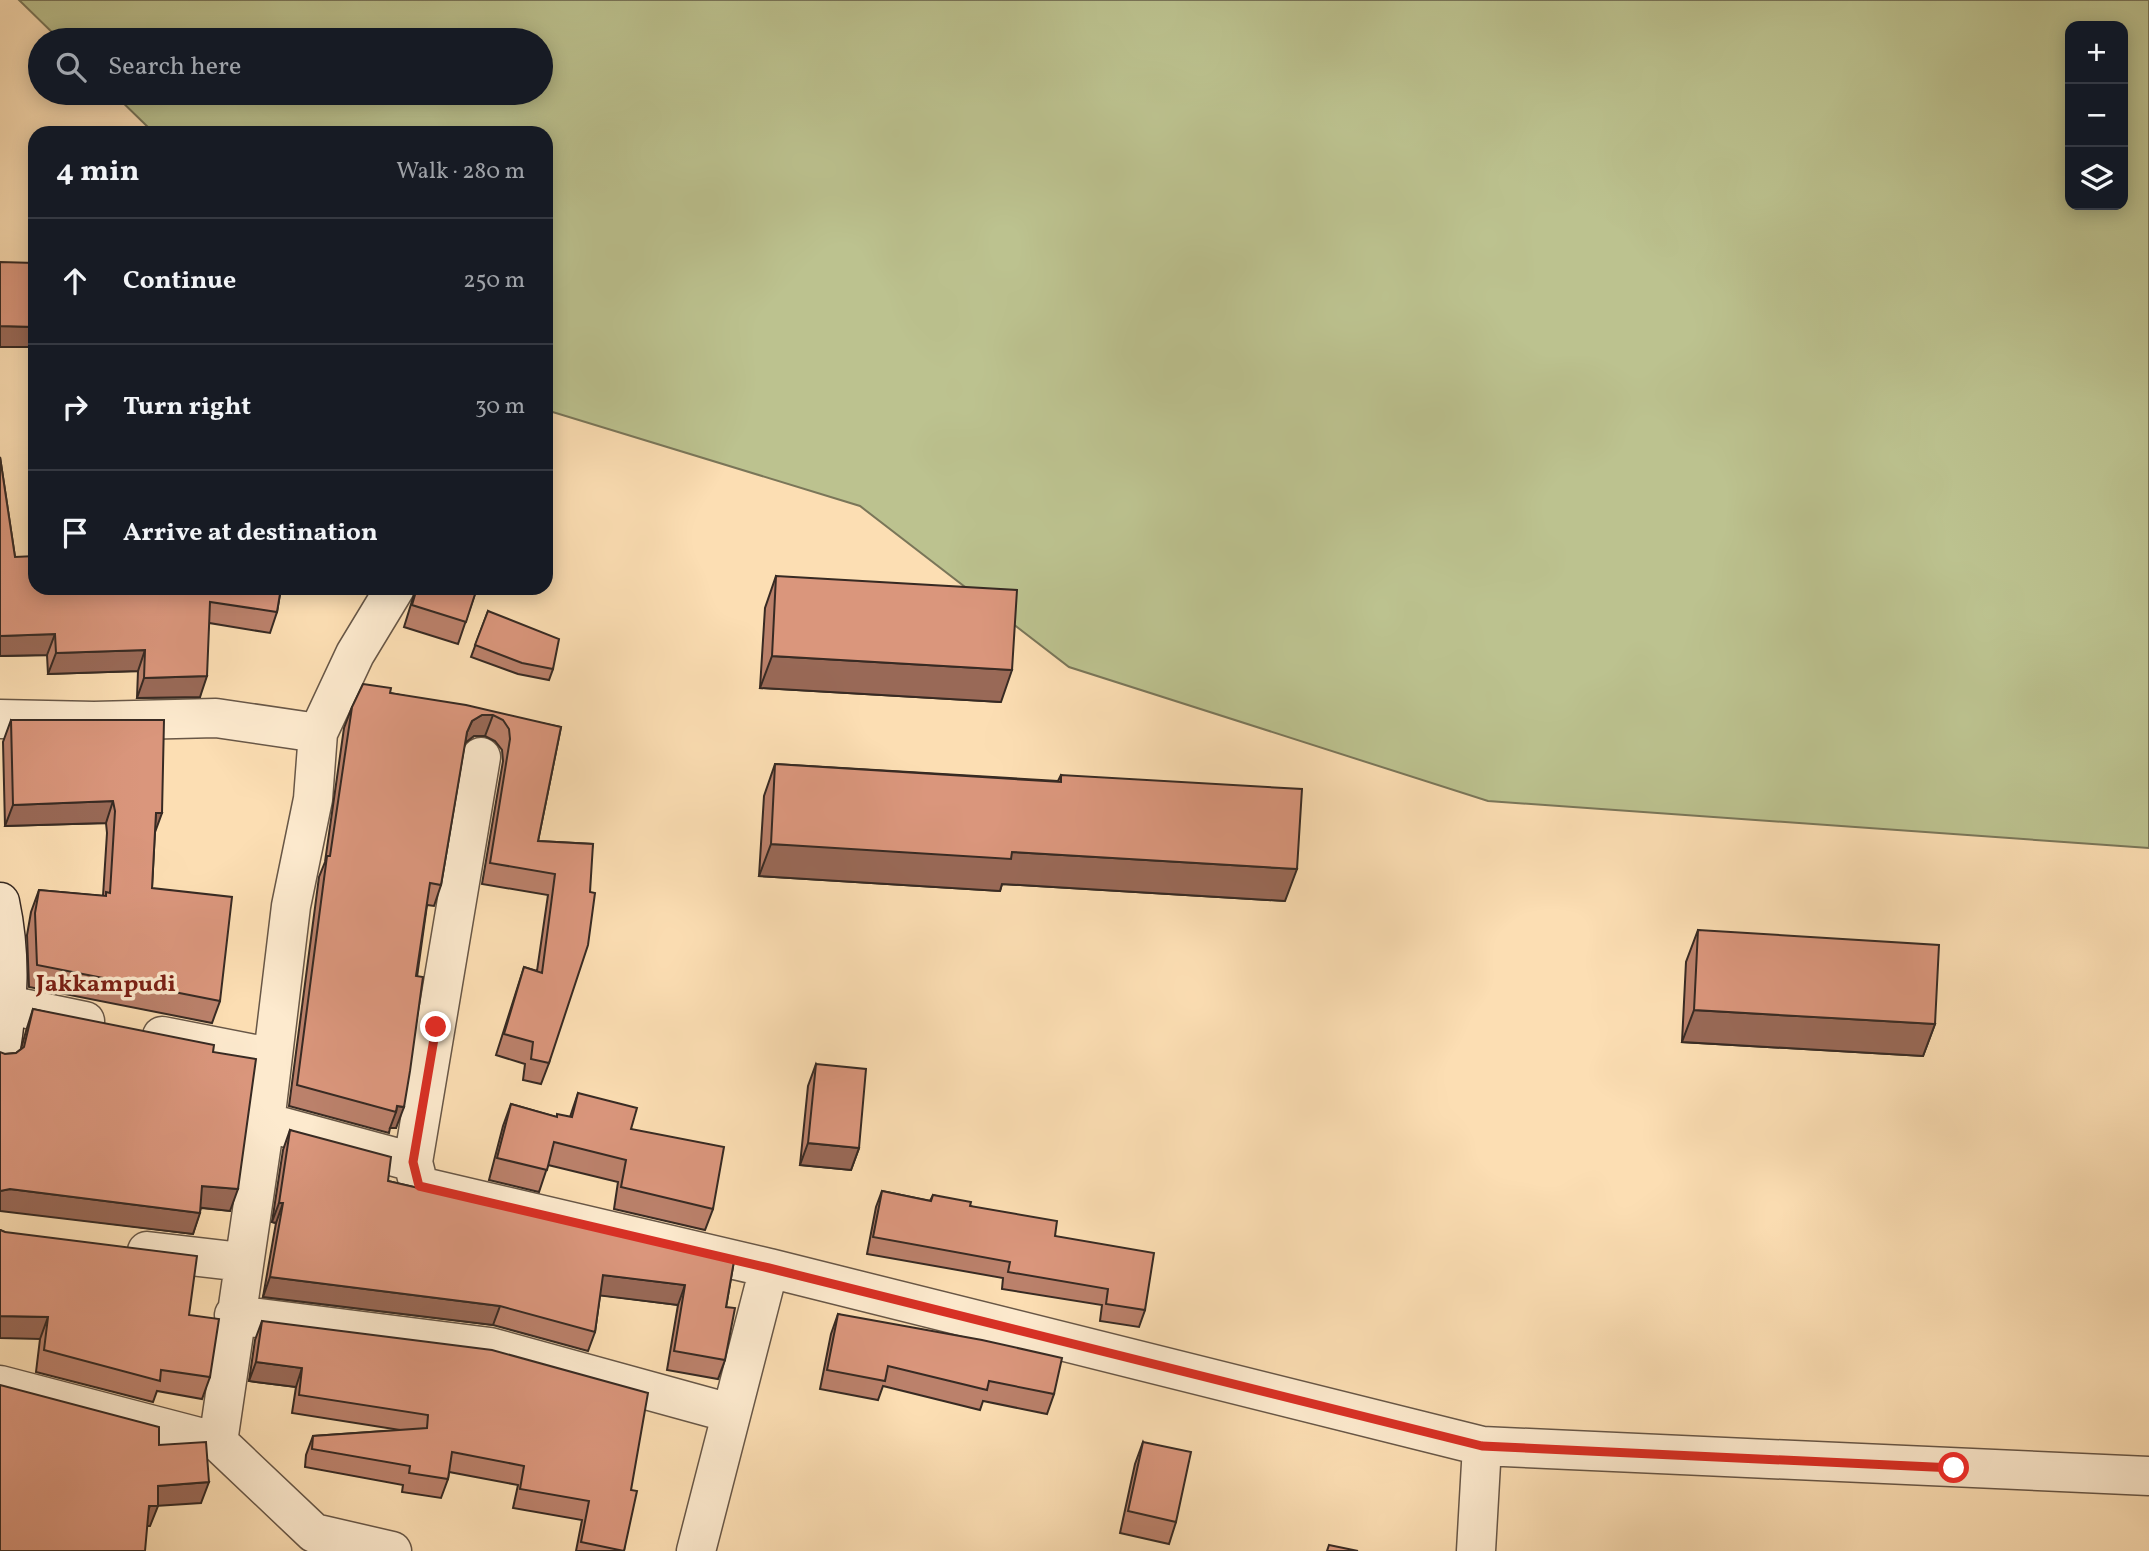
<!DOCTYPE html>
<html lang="en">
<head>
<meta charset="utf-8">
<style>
  :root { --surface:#171b24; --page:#242831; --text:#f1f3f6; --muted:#9ea1a6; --line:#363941 }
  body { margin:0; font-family:Vollkorn,serif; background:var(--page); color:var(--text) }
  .controls { position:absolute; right:21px; top:21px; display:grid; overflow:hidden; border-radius:14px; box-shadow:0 4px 18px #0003 }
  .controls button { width:63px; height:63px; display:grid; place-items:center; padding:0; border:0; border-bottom:2px solid var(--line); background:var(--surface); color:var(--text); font:35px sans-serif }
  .stop { position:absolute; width:21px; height:21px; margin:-16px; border:5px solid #d93025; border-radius:50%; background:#fff }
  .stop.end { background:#d93025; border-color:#fff; box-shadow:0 2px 7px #0008 }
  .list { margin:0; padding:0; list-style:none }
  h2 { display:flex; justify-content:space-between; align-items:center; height:91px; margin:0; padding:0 28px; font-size:30px }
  h2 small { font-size:23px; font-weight:400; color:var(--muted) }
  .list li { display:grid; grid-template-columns:46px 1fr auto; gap:21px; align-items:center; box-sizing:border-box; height:126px; padding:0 28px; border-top:2px solid var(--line) }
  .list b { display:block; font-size:26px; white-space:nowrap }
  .list em { font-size:23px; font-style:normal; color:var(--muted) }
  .icon { flex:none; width:38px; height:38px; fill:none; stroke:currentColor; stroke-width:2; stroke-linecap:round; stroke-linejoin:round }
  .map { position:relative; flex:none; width:2149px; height:1551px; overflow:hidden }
  .search { position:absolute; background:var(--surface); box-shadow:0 4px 18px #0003; left:28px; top:28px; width:525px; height:77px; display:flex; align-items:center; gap:18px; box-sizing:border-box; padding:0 24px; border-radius:38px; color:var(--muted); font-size:26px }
  .panel { position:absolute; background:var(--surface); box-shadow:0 4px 18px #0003; left:28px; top:126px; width:525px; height:469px; border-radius:21px }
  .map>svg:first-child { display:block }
  .green { fill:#bcc28f; stroke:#7a7659; stroke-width:2; fill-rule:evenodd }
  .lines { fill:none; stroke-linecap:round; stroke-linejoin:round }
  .street-casing { stroke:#685747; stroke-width:41 }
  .secondary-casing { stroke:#372a23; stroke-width:41 }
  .street { stroke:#fdeace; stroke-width:38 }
  .secondary { stroke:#fdeace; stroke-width:38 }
  .wall { fill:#bb816b; stroke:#372a23; stroke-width:2 }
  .shaded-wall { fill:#996957; stroke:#372a23; stroke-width:2 }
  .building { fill:#da967c; stroke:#372a23; stroke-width:2 }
  .route { stroke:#d93025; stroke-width:9 }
  .labels { text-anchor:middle; stroke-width:7; stroke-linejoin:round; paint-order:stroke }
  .quarter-label { font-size:24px; font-weight:bold; fill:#7a1f14; stroke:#fdeace }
</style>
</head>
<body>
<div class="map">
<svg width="2149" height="1551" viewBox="0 0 2149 1551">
  <rect width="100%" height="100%" fill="#fcdeb3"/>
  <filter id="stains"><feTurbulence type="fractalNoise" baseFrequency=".00286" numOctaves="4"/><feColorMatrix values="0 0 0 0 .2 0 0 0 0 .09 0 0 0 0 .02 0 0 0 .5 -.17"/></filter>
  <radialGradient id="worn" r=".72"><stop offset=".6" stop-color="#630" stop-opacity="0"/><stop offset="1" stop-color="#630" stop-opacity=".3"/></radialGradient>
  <path class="green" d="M 19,0 L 2149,0 L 2149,848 L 1488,801 L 1069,667 L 860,506 L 546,410 L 546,133 L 154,133 L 113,93 L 541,93 L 541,40 L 60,40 ZM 2070,26 L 2123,26 L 2123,205 L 2070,205 Z"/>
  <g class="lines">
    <defs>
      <path id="street" d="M 0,719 L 94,721 L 216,718 L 318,733
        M 8,1005 L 85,1021
        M 162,1036 L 270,1057
        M 265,1122 L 413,1162 L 419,1186 L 769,1268
        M 413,1162 L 481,757
        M 147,1251 L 242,1262
        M 234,1315 L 490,1347 L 730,1413
        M 0,1385 L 218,1442 L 314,1533 L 392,1551
        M 218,1442 L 265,1122 L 291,906 L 313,799 L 318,733 L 355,654 L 395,588
        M 696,1551 L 769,1268 L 1482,1446 L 2149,1476
        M 1476,1551 L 1482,1446"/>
      <path id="secondary" d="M 0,902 C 11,954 9,1002 0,1054"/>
    </defs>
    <use href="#street" class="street-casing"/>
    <use href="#secondary" class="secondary-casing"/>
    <use href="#street" class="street"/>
    <use href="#secondary" class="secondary"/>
  </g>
  <path class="wall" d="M 0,457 L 15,557 L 35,588 L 281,588 L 277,612 L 270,633 L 209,623 L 200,697 L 137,698 L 138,671 L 48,674 L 47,655 L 0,656 Z
    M 776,576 L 1001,702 L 760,688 L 765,608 Z
    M 416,588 L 477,588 L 458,644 L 404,627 Z
    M 488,611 L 553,669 L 549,680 L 518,674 L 471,657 Z
    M 390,693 L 561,727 L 538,841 L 593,844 L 549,1063 L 541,1084 L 523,1080 L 525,1064 L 496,1055 L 524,967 L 537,971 L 548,895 L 482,884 L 503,761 L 502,750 L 495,741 L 485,736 L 474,736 L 465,742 L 441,885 L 434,906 L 427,905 L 396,1128 L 390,1128 L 389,1133 L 289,1106 L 319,877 L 325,862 L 344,728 L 352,707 Z
    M 11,720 L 155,830 L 152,888 L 220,1001 L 212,1023 L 29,987 L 27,935 L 31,912 L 39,890 L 103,896 L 107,833 L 106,823 L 5,826 L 3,742 Z
    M 775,764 L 1058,781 L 1061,775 L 1285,901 L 1002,884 L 1000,891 L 759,876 L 764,796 Z
    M 1698,930 L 1935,1024 L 1923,1056 L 1682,1042 L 1686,962 Z
    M 33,1009 L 213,1052 L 230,1211 L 201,1208 L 193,1234 L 3,1210 L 5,1054 L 16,1053 L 21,1049 L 26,1031 Z
    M 816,1064 L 859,1148 L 851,1170 L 800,1165 L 808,1086 Z
    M 578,1093 L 631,1129 L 713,1209 L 705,1230 L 614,1209 L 618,1182 L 548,1165 L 539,1192 L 489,1180 L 503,1126 L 511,1104 L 556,1117 L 570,1117 Z
    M 290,1130 L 388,1181 L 734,1261 L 726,1307 L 725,1360 L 718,1379 L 667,1370 L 678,1305 L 600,1295 L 595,1332 L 588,1351 L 493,1325 L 263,1297 L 276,1223 L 272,1222 L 283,1150 Z
    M 882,1191 L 930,1201 L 933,1195 L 970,1206 L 1055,1236 L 1145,1310 L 1139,1327 L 1100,1321 L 1102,1305 L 1002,1289 L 1003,1278 L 867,1254 L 876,1207 Z
    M 0,1230 L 189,1315 L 210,1377 L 202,1399 L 157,1391 L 153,1402 L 36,1372 L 40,1339 Z
    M 838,1314 L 1054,1394 L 1047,1414 L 983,1401 L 980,1410 L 883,1386 L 878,1400 L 820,1389 L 831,1334 Z
    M 262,1321 L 631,1490 L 624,1551 L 576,1551 L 582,1520 L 513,1508 L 518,1485 L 449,1472 L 448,1479 L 441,1498 L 402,1492 L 403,1485 L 305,1467 L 306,1455 L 313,1436 L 400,1430 L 292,1413 L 296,1387 L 249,1381 L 255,1340 Z
    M 1143,1442 L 1176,1522 L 1169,1544 L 1120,1533 L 1135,1464 Z"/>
  <path class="shaded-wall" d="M 0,326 L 35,327 L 35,333 L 30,347 L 0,347 Z
    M 55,634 L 47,655 L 0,656 L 0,636 Z
    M 145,650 L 138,671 L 48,674 L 56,653 Z
    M 772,656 L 1012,670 L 1001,702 L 760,688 Z
    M 207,676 L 200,697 L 137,698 L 144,678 Z
    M 482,715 L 493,715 L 485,736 L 474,736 L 465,743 L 467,732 L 472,721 Z
    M 113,801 L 106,823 L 5,826 L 13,805 Z
    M 156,813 L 162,813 L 154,835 Z
    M 771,844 L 1012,852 L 1297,869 L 1285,901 L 1002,884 L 1000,891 L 759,876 Z
    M 1694,1010 L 1935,1024 L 1923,1056 L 1682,1042 Z
    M 397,1106 L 404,1107 L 396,1128 L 390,1128 L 396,1112 Z
    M 808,1143 L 859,1148 L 851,1170 L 800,1165 Z
    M 202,1186 L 238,1189 L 230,1211 L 195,1207 Z
    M 10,1189 L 200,1213 L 193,1234 L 0,1211 L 0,1191 Z
    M 279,1203 L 283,1203 L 276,1223 L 272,1222 Z
    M 603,1275 L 685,1285 L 678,1305 L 596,1295 Z
    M 270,1277 L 500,1306 L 493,1325 L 263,1297 Z
    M 0,1316 L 48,1317 L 40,1339 L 0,1338 Z
    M 256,1362 L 302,1368 L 296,1387 L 249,1381 Z
    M 209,1482 L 201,1503 L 155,1506 L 158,1506 L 150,1526 L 142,1526 L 158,1486 Z"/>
  <path class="building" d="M 0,262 L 35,263 L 35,327 L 0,326 Z
    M 0,457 L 15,557 L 35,556 L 35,588 L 281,588 L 277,612 L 210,602 L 207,676 L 144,678 L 145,650 L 56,653 L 55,634 L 0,636 Z
    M 776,576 L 1017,590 L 1012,670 L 772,656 Z
    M 417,588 L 477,588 L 466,622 L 412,605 Z
    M 488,611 L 559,639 L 553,669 L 522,663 L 475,645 Z
    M 363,684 L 391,688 L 390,693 L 466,705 L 561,727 L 538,841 L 593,844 L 590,892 L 595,893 L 588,945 L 549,1063 L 531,1059 L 533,1042 L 504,1034 L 524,967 L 542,973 L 555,874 L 490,863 L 510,739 L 509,729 L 503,720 L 493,715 L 482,715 L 472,721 L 467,732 L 441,885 L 430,883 L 416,976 L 423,977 L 410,1071 L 404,1107 L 397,1106 L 396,1112 L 297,1085 L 327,856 L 330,856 L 352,707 Z
    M 11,720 L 164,720 L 162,813 L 156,813 L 152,888 L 232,897 L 220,1001 L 37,965 L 35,913 L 39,890 L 106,896 L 106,892 L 110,893 L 115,811 L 113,801 L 13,805 Z
    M 775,764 L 1061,782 L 1061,775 L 1302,789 L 1297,869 L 1012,852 L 1011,859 L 771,844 Z
    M 1698,930 L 1939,945 L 1935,1024 L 1694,1010 Z
    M 33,1009 L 214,1045 L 213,1052 L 256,1059 L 238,1189 L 202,1186 L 200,1213 L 10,1189 L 0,1191 L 0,1052 L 5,1054 L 16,1053 L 24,1047 Z
    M 816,1064 L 866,1069 L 859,1148 L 808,1143 Z
    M 578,1093 L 637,1108 L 631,1129 L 724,1147 L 713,1209 L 621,1187 L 626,1160 L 554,1142 L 547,1170 L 497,1158 L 511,1104 L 557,1117 L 557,1114 L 572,1117 Z
    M 290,1130 L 391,1157 L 388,1181 L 734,1261 L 726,1307 L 735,1308 L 725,1360 L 674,1351 L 685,1285 L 603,1275 L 595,1332 L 500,1306 L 270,1277 L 283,1203 L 279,1203 Z
    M 882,1191 L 931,1201 L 933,1195 L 971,1202 L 970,1206 L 1057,1221 L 1055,1236 L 1154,1253 L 1145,1310 L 1106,1304 L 1108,1289 L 1008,1272 L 1010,1262 L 873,1237 Z
    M 0,1230 L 5,1232 L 197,1256 L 189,1315 L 219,1319 L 210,1377 L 161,1370 L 160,1381 L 44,1350 L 48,1317 L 0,1316 Z
    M 838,1314 L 982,1340 L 1062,1358 L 1054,1394 L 989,1381 L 987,1390 L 888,1366 L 885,1381 L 827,1370 Z
    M 262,1321 L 492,1350 L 648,1393 L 631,1490 L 637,1491 L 624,1551 L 581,1542 L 589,1501 L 520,1489 L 524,1466 L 452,1452 L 448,1479 L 409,1473 L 410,1466 L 312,1449 L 313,1436 L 427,1428 L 428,1415 L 299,1395 L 302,1368 L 256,1362 Z
    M 0,1385 L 159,1427 L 159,1445 L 206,1442 L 209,1482 L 158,1486 L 158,1506 L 149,1506 L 145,1551 L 0,1551 Z
    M 1143,1442 L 1191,1452 L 1176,1522 L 1128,1511 Z
    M 1329,1545 L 1358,1551 L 1327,1551 Z"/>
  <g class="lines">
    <path class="route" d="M 436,1027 L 413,1162 L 419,1186 L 769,1268 L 1482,1446 L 1954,1468"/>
  </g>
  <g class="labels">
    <g class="quarter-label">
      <text x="106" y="991">Jakkampudi</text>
    </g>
  </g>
  <rect width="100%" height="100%" filter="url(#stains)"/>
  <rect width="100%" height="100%" fill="url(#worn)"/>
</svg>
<div class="controls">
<button>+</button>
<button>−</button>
<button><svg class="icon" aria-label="layers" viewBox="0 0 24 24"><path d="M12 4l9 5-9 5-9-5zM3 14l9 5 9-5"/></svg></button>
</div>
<div class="stop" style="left:1954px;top:1468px"></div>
<div class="stop end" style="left:436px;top:1027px"></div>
<div class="search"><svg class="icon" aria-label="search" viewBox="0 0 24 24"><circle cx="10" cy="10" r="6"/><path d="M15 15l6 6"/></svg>Search here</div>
<section class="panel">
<h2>4 min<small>Walk · 280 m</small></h2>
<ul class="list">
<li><svg class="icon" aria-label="ahead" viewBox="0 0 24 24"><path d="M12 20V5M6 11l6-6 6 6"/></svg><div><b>Continue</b></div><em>250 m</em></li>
<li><svg class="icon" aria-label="right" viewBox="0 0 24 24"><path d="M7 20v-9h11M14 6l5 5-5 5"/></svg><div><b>Turn right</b></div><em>30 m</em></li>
<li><svg class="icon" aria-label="arrive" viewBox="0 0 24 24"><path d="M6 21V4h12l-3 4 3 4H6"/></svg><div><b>Arrive at destination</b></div></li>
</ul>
</section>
</div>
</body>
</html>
